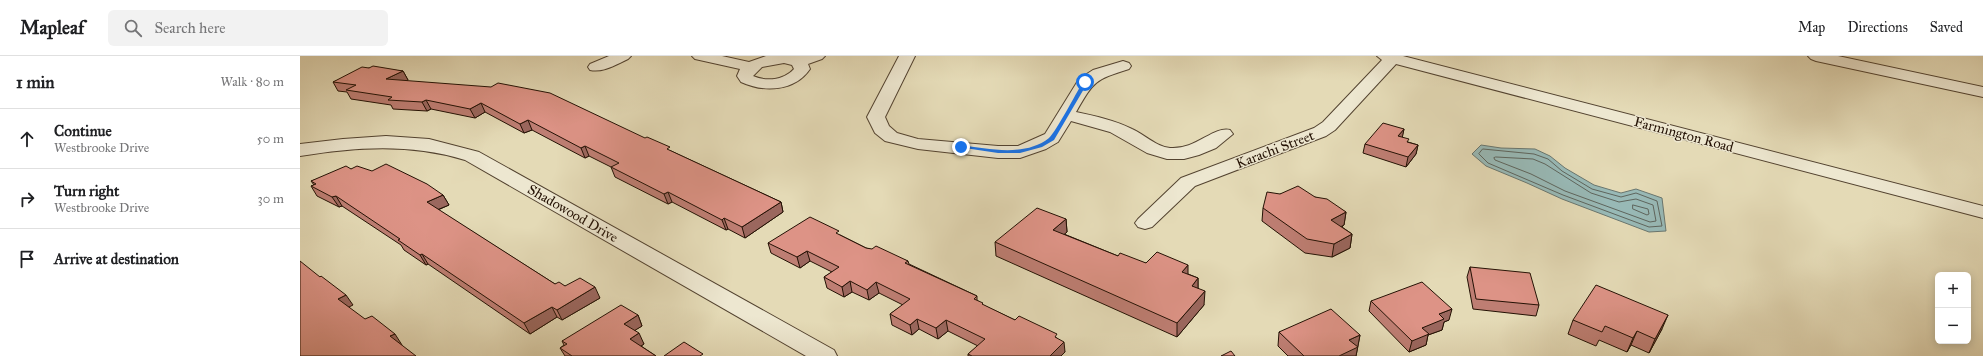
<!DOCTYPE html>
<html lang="en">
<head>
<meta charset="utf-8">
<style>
  :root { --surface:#fff; --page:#f2f2f2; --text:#202124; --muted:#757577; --line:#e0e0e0 }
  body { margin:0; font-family:"IM FELL Great Primer",serif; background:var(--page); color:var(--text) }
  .controls { position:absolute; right:12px; bottom:12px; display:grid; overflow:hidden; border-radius:6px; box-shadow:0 2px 10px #0003 }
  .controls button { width:36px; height:36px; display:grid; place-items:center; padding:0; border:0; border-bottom:1px solid var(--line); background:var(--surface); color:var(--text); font:20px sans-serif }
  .stop { position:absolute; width:12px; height:12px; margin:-9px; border:3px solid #1a73e8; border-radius:50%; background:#fff }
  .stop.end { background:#1a73e8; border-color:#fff; box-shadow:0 1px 4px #0008 }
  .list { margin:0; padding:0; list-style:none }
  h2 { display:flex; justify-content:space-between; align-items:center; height:52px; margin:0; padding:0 16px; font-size:17px }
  h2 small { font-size:13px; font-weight:400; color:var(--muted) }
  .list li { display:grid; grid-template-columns:26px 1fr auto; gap:12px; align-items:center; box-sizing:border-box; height:60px; padding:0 16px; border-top:1px solid var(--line) }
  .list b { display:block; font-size:15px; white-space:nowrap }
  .list p { margin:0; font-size:13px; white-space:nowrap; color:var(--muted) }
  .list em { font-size:13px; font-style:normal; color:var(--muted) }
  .icon { flex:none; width:22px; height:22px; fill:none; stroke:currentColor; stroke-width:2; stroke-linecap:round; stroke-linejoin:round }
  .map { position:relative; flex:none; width:1683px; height:300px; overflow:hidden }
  header { display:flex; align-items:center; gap:24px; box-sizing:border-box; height:56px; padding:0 20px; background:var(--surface); border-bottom:1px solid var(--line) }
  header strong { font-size:19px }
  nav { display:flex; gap:22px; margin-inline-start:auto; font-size:14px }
  .search { width:280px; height:36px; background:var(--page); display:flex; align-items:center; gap:10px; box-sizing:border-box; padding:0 14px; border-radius:6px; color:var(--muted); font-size:15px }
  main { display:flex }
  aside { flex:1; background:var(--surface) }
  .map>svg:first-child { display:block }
  .water { fill:#98b9b6; stroke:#69766f }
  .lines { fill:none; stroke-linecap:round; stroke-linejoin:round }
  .shore { stroke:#5e655d; stroke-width:1 }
  .minor-casing { stroke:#534330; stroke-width:2 }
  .minor { fill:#ede7d0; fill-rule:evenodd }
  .wall { fill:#be7e73; stroke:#231104 }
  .shaded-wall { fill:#9b675e; stroke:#231104 }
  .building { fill:#dd9386; stroke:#231104 }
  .route { fill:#1a73e8 }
  .labels { text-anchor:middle; stroke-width:3; stroke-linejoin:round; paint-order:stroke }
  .street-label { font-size:14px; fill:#231104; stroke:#ede7d0 }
</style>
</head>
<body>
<header>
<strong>Mapleaf</strong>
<div class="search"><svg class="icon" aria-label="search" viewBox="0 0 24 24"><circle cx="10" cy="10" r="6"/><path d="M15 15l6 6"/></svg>Search here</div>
<nav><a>Map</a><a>Directions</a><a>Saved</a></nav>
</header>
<main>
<aside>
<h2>1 min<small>Walk · 80 m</small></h2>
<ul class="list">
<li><svg class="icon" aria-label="ahead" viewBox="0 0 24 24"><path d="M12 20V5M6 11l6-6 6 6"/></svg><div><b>Continue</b><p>Westbrooke Drive</p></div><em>50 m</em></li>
<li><svg class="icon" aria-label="right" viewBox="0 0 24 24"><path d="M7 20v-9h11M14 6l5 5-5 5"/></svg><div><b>Turn right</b><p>Westbrooke Drive</p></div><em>30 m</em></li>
<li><svg class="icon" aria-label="arrive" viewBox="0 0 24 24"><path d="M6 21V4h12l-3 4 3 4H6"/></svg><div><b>Arrive at destination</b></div></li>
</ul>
</aside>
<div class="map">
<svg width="1683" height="300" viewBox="0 0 1683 300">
  <rect width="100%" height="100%" fill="#e4dab6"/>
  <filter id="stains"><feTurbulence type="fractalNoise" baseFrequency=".005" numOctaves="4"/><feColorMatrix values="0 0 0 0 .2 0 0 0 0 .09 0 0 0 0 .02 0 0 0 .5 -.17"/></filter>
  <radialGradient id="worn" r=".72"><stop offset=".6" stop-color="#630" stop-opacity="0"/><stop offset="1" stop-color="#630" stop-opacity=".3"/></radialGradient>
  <path class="water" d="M 1181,89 L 1201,92 L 1235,93 L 1250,100 L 1265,112 L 1294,129 L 1321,137 L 1336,133 L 1362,142 L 1366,175 L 1349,176 L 1262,143 L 1227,127 L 1186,110 L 1172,98 Z"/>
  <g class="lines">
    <path class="shore" d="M 1183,93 L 1234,98 L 1248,103 L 1262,115 L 1292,133 L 1321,141 L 1336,137 L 1357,145 L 1362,170 L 1349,171 L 1263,139 L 1188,107 L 1179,98 Z
      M 1196,101 L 1233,103 L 1245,108 L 1291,137 L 1319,146 L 1336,143 L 1353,149 L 1356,165 L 1350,166 L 1265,135 L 1231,118 L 1195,104 L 1194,102 Z
      M 1333,149 L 1348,153 L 1349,158 L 1347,159 L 1333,153 Z"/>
    <defs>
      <path id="minor" d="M 309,0 L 331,0 L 328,3 C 317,8 303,17 290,14 L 288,11 L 290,8 Z
        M 392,0 L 422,0 L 449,6 L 466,0 L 525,0 L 522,3 L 508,8 L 510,13 C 495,35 465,37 441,26 L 437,20 L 440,13 L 395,3 ZM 484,7 L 492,9 L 494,13 C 484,24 467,26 453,20 L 462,11 Z
        M 599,0 L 615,0 L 585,61 L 589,70 L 597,77 L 618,83 L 698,90 L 718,90 L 745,78 L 779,23 L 793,14 L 823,5 L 829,7 L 831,10 L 829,13 C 794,24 794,25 776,56 C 795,60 814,64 832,73 C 844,78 856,91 870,92 C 896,94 913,70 930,74 L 933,78 L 916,92 L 899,99 L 884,103 L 867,103 L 847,97 L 810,76 L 771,65 L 758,86 L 746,93 L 720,102 L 698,102 L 618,93 L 585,85 L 575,77 L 567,61 Z
        M 1077,0 L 1103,0 L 1683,150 L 1683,162 L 1096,8 L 1035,74 L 1026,80 L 895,130 L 852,171 L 845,173 L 838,171 L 835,167 L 838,163 L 881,122 L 1014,72 L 1023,66 L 1082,4 Z
        M 1508,0 L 1538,0 L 1683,31 L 1683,41 L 1516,5 L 1511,3 Z
        M 86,80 L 129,83 L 179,96 L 534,294 L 537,300 L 506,300 L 165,104 C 110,87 56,91 0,100 L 0,88 L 43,83 Z"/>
    </defs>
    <use href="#minor" class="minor-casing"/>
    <use href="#minor" class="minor"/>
  </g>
  <path class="wall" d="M 69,12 L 103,15 L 108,24 L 106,25 L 371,95 L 481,146 L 483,156 L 445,182 L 428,173 L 426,174 L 372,146 L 368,148 L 315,121 L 311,111 L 289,100 L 285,102 L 232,74 L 224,77 L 185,56 L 175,62 L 131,53 L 127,55 L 93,53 L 91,49 L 51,43 L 47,36 L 38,35 L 33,26 Z
    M 1104,73 L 1102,81 L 1108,86 L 1118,89 L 1116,98 L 1106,111 L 1063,97 L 1065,88 Z
    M 51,113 L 143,139 L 149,149 L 138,154 L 255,228 L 265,230 L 300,242 L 262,264 L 257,261 L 230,278 L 128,208 L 126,209 L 104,194 L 101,189 L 42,150 L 39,151 L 17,140 L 11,130 L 14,129 L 11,125 Z
    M 980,138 L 1015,141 L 1046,156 L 1044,169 L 1042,171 L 1052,178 L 1050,192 L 1032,201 L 1005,197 L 962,165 L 963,152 Z
    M 766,163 L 767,176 L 764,178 L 818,200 L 888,218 L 898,222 L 898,232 L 904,249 L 877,281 L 696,200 L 695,186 Z
    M 540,179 L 566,192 L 608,205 L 609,208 L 677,240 L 677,244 L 683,249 L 715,264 L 757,282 L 765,296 L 761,300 L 668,300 L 668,298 L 678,290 L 648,275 L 638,283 L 619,273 L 612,279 L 592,269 L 590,258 L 603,249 L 579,237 L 569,244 L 552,236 L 544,241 L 527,232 L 524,221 L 532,216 L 510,205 L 500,212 L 471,197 L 468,187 Z
    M 1170,211 L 1239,249 L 1236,260 L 1173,253 L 1167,221 Z
    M 1071,245 L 1149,264 L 1144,266 L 1142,274 L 1128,279 L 1126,289 L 1109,296 L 1069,255 Z
    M 338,259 L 342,270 L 335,274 L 344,288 L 341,290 L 356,300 L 265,300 L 260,292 L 264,289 L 262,285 Z
    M 1273,264 L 1362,273 L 1349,297 L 1331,289 L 1327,296 L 1299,284 L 1296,290 L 1268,278 Z
    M 979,276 L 1060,279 L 1056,300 L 988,300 L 978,290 Z"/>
  <path class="shaded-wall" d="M 103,15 L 108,24 L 91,32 L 86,23 Z
    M 126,44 L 131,53 L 127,55 L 122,46 Z
    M 181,47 L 185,56 L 175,62 L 170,53 Z
    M 228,64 L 232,74 L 224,77 L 220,68 Z
    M 1104,73 L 1102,83 L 1098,80 Z
    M 1118,89 L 1116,98 L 1106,111 L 1108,101 Z
    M 285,90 L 289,100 L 285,102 L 281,92 Z
    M 368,136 L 372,146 L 368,148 L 364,138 Z
    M 143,139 L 149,149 L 132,156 L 127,146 Z
    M 36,140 L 42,150 L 39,151 L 32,141 Z
    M 481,146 L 483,156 L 445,182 L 442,171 Z
    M 1046,156 L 1044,169 L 1029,177 L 1031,164 Z
    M 424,162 L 428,173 L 426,174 L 422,164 Z
    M 766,163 L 767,176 L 754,187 L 753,174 Z
    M 1052,178 L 1050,192 L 1032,201 L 1034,188 Z
    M 507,195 L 510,205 L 500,212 L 497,201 Z
    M 122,198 L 128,208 L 126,209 L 120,199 Z
    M 888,209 L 888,222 L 882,216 Z
    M 898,222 L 898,236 L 892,230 Z
    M 550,225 L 552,236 L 544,241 L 542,231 Z
    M 576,226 L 579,237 L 569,244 L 567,234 Z
    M 295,231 L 300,242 L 262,264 L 257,254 Z
    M 905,235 L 904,249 L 877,281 L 877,267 Z
    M 46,239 L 53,249 L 45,253 L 38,243 Z
    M 252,251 L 257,261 L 230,278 L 224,267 Z
    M 1152,253 L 1149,264 L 1144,266 L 1142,274 L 1128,279 L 1126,289 L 1109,296 L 1112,285 L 1122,272 L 1139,258 Z
    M 338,259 L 342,270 L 329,278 L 324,268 Z
    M 1368,259 L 1362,273 L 1349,297 L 1355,283 Z
    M 617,263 L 619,273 L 612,279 L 610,269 Z
    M 646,264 L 648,275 L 638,283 L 636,272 Z
    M 1337,275 L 1331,289 L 1327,296 L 1333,282 Z
    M 339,277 L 344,288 L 335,294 L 330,283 Z
    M 95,278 L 102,289 L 97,291 L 90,280 Z
    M 1060,279 L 1056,300 L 1039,300 L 1049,284 Z
    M 764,286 L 765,296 L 761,300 L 750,300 Z"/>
  <path class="building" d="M 73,10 L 103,15 L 86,23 L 191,31 L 198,27 L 250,37 L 345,82 L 347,81 L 370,91 L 367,93 L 481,146 L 442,171 L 424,162 L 422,164 L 368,136 L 364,138 L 311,111 L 319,107 L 285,90 L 281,92 L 228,64 L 220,68 L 181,47 L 170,53 L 126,44 L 122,46 L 88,44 L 92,41 L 46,34 L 56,29 L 33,26 L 62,11 L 69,12 Z
    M 1083,67 L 1104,73 L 1098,80 L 1109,83 L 1107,86 L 1118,89 L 1108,101 L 1065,88 Z
    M 86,108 L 127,128 L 143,139 L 127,146 L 255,228 L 259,226 L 265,230 L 280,222 L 295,231 L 257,254 L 252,251 L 224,267 L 122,198 L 120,199 L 98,184 L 100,183 L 36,140 L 32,141 L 11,130 L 16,128 L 11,125 L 46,110 L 51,113 L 57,110 L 72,115 Z
    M 998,130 L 1015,141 L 1027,143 L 1046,156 L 1031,164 L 1052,178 L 1034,188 L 1007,183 L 963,152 L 967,136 L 980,138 Z
    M 737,152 L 766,163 L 753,174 L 818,200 L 820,197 L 846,207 L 857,196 L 888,209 L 882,216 L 898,222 L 892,230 L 905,235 L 877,267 L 695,186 Z
    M 510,161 L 539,175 L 536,177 L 566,192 L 572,193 L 576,190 L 608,205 L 605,207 L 677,240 L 674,243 L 683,247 L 682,248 L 715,264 L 719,260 L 757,278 L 755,281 L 764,286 L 750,300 L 672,300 L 668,298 L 685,283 L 646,264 L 636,272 L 617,263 L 610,269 L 590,258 L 610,243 L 576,226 L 567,234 L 550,225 L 542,231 L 524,221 L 539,211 L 507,195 L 497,201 L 468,187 Z
    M 0,205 L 20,221 L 21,220 L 46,239 L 38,243 L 65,263 L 72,260 L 95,278 L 90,280 L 116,300 L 0,300 Z
    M 1170,211 L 1230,217 L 1239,249 L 1176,243 Z
    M 1122,226 L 1152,253 L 1139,258 L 1144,263 L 1122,272 L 1129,278 L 1112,285 L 1071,245 Z
    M 1296,229 L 1368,259 L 1355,283 L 1337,275 L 1333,282 L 1305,270 L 1302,276 L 1273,264 Z
    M 321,249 L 338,259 L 324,268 L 339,277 L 330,283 L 356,300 L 272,300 L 260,292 L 267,288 L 262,285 Z
    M 1031,253 L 1060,279 L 1049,284 L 1058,291 L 1039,300 L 1004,300 L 979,276 Z
    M 384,286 L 403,298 L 400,300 L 364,300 Z
    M 931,295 L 935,300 L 921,300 Z"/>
  <path class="route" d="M 785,25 L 788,26 L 754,84 L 742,91 L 720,97 L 698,97 L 658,91 L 661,89 C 689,93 725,101 749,82 C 756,76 776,37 783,26 Z"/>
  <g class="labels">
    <g class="street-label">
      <text transform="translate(1384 78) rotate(15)" y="5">Farmington Road</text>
      <text transform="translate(975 93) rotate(-21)" y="5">Karachi Street</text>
      <text transform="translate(273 157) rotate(30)" y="5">Shadowood Drive</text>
    </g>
  </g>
  <rect width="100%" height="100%" filter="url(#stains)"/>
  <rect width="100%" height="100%" fill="url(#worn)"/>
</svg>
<div class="controls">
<button>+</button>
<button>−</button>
</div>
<div class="stop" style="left:785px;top:26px"></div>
<div class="stop end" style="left:661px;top:91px"></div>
</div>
</main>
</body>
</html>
